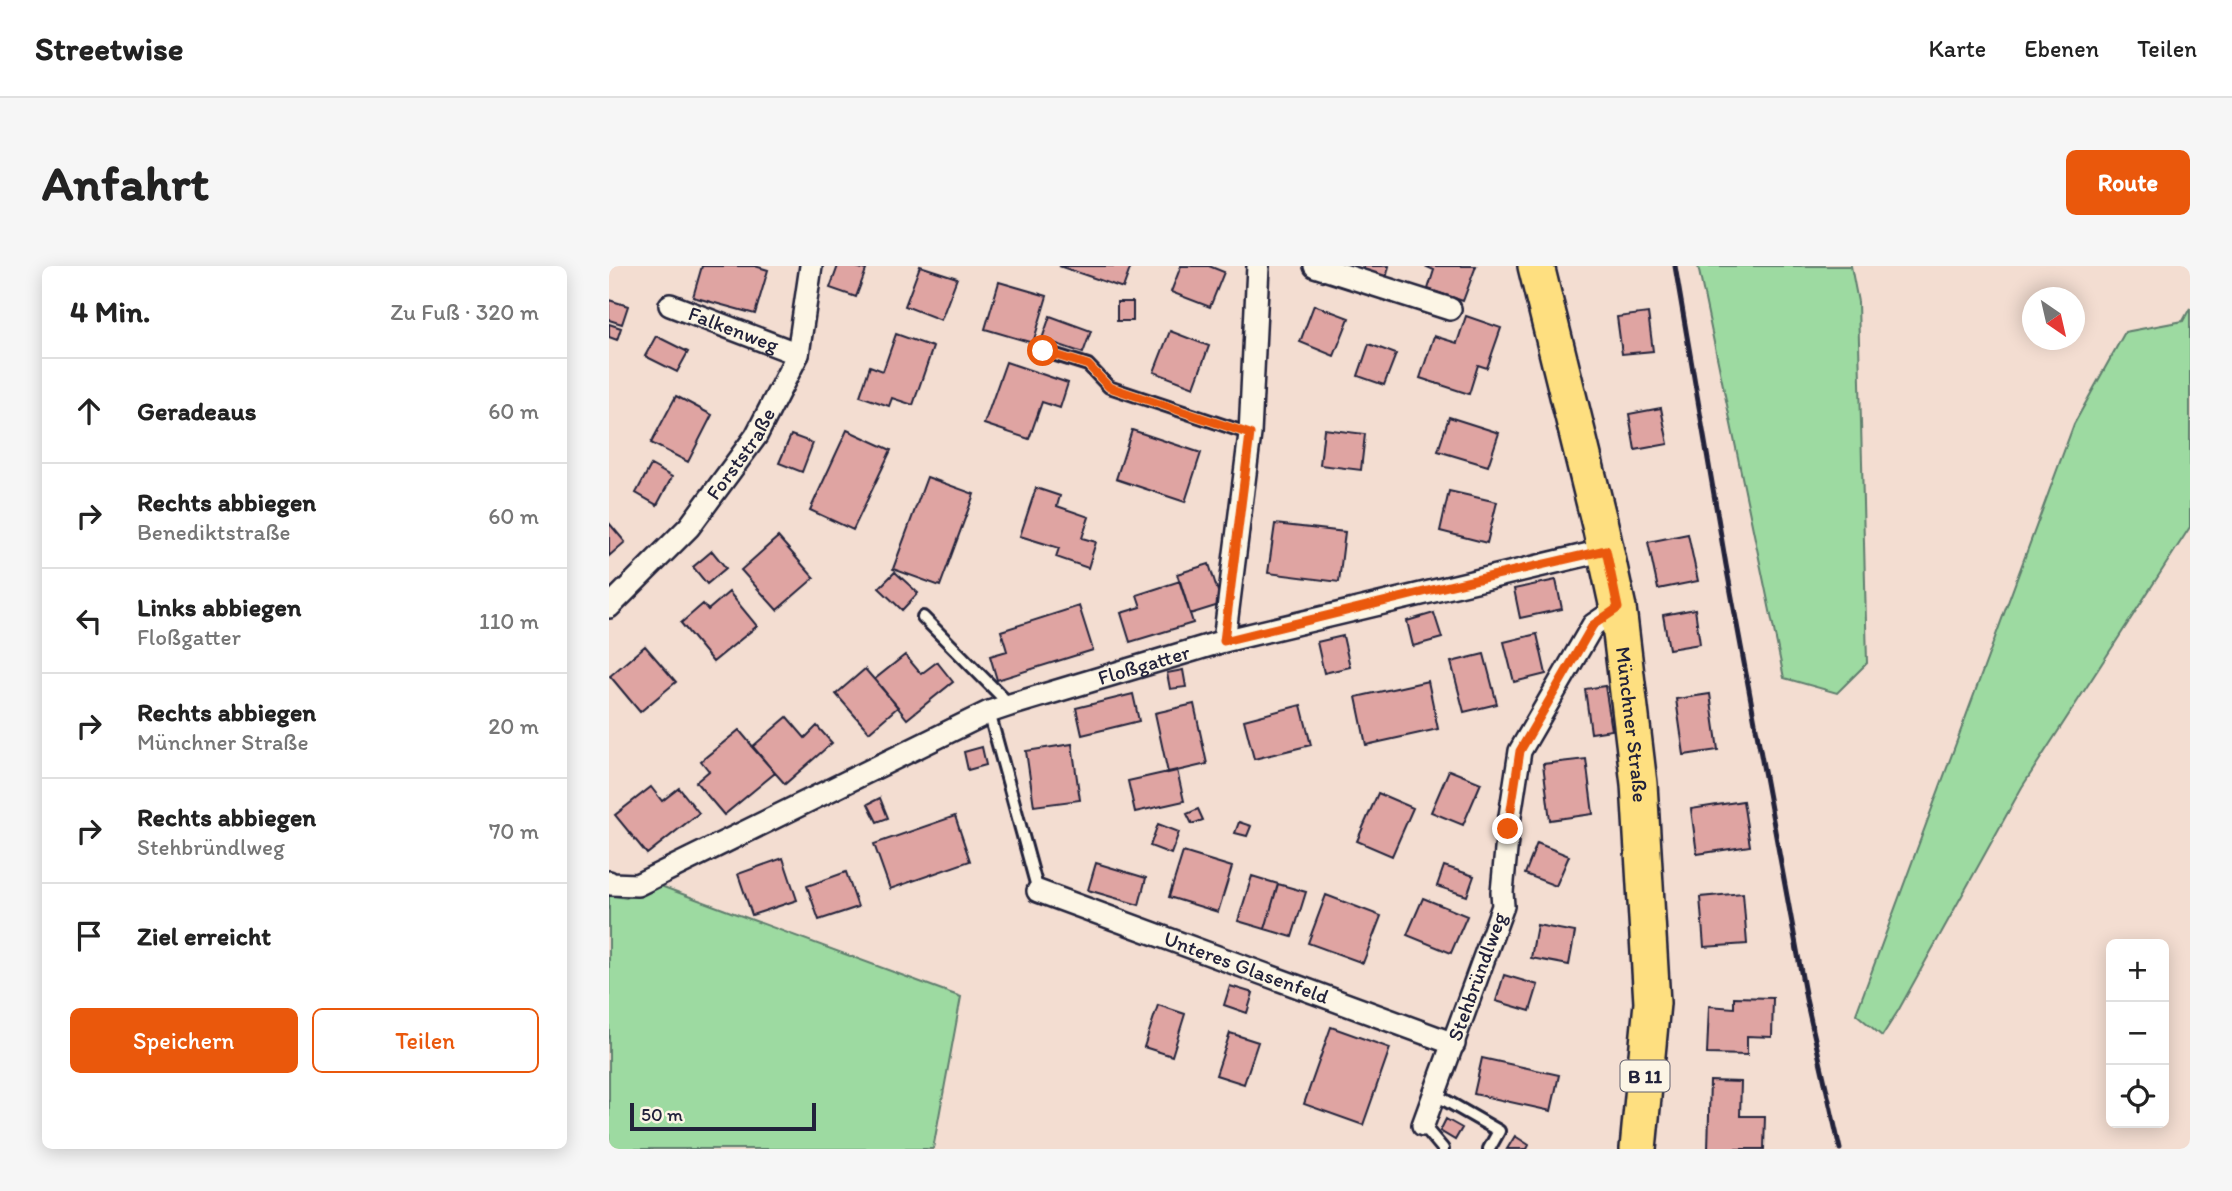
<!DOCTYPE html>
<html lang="de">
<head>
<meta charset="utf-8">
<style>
  :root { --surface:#fff; --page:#f6f6f6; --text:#222; --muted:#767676; --line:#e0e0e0; --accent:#ea580c }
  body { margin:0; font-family:Itim,sans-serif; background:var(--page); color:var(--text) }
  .controls { position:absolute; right:21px; bottom:21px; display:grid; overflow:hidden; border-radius:10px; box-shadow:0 4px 18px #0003 }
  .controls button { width:63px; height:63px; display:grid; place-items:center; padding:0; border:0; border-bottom:2px solid var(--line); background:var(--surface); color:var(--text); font:35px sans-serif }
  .compass { position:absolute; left:1413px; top:21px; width:63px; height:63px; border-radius:50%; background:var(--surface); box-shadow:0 4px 18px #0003; rotate:146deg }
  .scale { position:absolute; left:21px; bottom:18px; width:186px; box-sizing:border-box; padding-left:7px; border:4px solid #22223b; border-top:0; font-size:19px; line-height:24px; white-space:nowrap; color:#22223b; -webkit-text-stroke:5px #fcf5e5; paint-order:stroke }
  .stop { position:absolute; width:21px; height:21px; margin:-16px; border:5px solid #ea580c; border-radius:50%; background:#fff }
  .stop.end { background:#ea580c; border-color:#fff; box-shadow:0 2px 7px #0008 }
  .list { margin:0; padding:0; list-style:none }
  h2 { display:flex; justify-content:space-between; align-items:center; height:91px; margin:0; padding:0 28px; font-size:30px }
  h2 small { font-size:23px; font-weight:400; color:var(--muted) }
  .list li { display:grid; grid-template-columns:46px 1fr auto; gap:21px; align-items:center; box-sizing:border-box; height:105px; padding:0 28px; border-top:2px solid var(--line) }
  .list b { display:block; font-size:26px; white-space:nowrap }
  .list p { margin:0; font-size:23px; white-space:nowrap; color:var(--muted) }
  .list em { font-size:23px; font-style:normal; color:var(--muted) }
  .actions { display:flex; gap:14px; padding:21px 28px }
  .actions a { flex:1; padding:16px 0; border:2px solid var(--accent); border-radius:10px; text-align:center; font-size:24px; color:var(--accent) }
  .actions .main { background:var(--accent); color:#fff }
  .icon { flex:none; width:38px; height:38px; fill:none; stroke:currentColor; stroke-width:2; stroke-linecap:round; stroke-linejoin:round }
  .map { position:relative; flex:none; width:1581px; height:883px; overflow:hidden; border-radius:10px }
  header { display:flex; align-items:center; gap:42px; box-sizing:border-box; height:98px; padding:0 35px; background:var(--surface); border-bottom:2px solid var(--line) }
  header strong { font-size:33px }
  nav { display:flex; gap:38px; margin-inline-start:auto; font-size:24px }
  .intro { display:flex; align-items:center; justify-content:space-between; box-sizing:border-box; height:168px; padding:0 42px }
  h1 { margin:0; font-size:49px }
  .button { padding:18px 32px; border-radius:10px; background:var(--accent); color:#fff; font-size:24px; font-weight:700 }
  main { display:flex; gap:42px; padding:0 42px }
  aside { flex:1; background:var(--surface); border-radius:10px; box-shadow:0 4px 18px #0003 }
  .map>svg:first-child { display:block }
  .green { fill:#9ddaa1; stroke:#607e6e; stroke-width:2 }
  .building { fill:#dfa4a2; stroke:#22223b; stroke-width:2 }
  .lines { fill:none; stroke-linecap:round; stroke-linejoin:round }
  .service-casing { stroke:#22223b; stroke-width:16 }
  .minor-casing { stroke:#22223b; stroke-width:26 }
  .primary-casing { stroke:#22223b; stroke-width:40 }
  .service { stroke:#fcf5e5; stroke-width:10 }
  .minor { stroke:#fcf5e5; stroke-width:21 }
  .primary { stroke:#fedf80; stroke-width:35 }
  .rail { stroke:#22223b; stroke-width:5 }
  .route { stroke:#ea580c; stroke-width:9 }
  .labels { text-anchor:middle; stroke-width:5; stroke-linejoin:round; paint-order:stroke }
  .shield { fill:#fcf5e5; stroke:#63616e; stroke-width:2 }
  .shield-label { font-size:19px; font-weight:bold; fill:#22223b }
  .street-label { font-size:21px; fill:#22223b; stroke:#fcf5e5 }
</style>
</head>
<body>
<header>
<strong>Streetwise</strong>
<nav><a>Karte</a><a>Ebenen</a><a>Teilen</a></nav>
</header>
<div class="intro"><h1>Anfahrt</h1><a class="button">Route</a></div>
<main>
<aside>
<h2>4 Min.<small>Zu Fuß · 320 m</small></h2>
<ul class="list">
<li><svg class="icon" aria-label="ahead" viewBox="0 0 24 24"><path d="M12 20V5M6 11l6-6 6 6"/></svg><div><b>Geradeaus</b></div><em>60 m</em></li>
<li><svg class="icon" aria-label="right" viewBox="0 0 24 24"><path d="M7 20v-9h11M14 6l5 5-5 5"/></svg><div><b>Rechts abbiegen</b><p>Benediktstraße</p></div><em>60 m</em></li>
<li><svg class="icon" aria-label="left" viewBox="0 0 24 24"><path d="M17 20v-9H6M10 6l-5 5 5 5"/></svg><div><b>Links abbiegen</b><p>Floßgatter</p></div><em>110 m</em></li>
<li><svg class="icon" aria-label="right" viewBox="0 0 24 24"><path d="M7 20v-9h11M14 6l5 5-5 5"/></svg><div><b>Rechts abbiegen</b><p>Münchner Straße</p></div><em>20 m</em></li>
<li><svg class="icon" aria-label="right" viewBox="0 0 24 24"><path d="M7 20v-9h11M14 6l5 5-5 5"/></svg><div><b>Rechts abbiegen</b><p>Stehbründlweg</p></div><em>70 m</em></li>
<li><svg class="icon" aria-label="arrive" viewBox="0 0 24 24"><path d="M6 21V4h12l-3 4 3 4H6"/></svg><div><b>Ziel erreicht</b></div></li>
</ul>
<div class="actions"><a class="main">Speichern</a><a>Teilen</a></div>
</aside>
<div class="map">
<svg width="1581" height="883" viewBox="0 0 1581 883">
  <rect width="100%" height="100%" fill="#f3ddd1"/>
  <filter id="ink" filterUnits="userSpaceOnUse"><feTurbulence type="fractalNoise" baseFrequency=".0143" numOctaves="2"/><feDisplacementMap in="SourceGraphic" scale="14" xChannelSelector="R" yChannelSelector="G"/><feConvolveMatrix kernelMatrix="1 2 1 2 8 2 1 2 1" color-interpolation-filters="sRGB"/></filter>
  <g filter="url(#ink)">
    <path class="green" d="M 1089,0 L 1242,0 L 1249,36 L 1258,397 L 1228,427 L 1175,412 Z
      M 1581,42 L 1581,261 L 1413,521 L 1289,745 L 1273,770 L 1247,748 L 1465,158 L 1516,66 L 1574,55 Z
      M 49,619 L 352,731 L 324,883 L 0,883 L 0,629 L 17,632 Z"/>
    <path class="building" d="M 93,0 L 146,0 L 159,4 L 146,48 L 84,31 Z
      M 229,0 L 244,0 L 257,4 L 247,31 L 221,22 Z
      M 311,0 L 348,12 L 332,54 L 296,40 Z
      M 450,0 L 522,0 L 514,22 Z
      M 572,0 L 600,0 L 615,6 L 601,41 L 562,26 Z
      M 755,0 L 780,0 L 777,13 L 753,6 Z
      M 816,0 L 867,0 L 854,35 L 819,23 L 825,4 Z
      M 390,16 L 438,30 L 424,77 L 376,63 Z
      M 0,34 L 19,40 L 13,58 L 0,54 Z
      M 508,36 L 524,36 L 524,55 L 508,55 Z
      M 705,39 L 740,52 L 725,90 L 691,76 Z
      M 1039,47 L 1044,85 L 1013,88 L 1008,51 Z
      M 441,50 L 482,65 L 474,87 L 433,73 Z
      M 857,50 L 892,62 L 878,102 L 869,99 L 860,128 L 811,112 L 825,70 L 848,77 Z
      M 0,58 L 12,62 L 8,74 L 0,71 Z
      M 561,65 L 600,80 L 585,121 L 545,106 Z
      M 287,68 L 324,81 L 304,139 L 283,132 L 280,140 L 251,130 L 261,100 L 274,105 Z
      M 47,70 L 79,86 L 68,106 L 36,90 Z
      M 760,78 L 787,88 L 775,119 L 749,110 Z
      M 397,96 L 459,117 L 451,142 L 433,136 L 420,173 L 375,158 Z
      M 67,130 L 103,149 L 79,196 L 42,177 Z
      M 1052,142 L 1059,178 L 1026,184 L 1020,148 Z
      M 840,151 L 890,167 L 879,200 L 829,185 Z
      M 715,163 L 756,168 L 752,204 L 711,199 Z
      M 238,164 L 282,184 L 244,264 L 201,244 Z
      M 523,164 L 592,187 L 576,236 L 507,213 Z
      M 182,169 L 204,177 L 193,206 L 170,197 Z
      M 42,199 L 63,211 L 48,239 L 27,227 Z
      M 318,211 L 365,228 L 331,320 L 284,303 Z
      M 427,222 L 451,230 L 448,240 L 480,251 L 473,272 L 487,276 L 479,302 L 447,291 L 450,282 L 411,270 Z
      M 840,225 L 888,236 L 878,277 L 831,265 Z
      M 0,257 L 16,276 L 0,290 Z
      M 666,258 L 736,266 L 730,316 L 659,307 Z
      M 1079,268 L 1089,315 L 1049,323 L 1039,276 Z
      M 169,271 L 205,312 L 168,344 L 132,304 Z
      M 103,285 L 117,302 L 98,318 L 84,301 Z
      M 600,298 L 613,338 L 581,348 L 568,308 Z
      M 286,306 L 309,327 L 293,344 L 270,322 Z
      M 947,314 L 953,343 L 911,352 L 905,323 Z
      M 571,315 L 584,357 L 521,376 L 512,347 L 532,341 L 528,329 Z
      M 120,326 L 148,360 L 104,396 L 72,357 L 94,338 L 99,344 Z
      M 470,340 L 484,384 L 388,414 L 381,390 L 398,385 L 392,365 Z
      M 1086,343 L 1091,378 L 1060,383 L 1054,349 Z
      M 825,347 L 833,372 L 804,380 L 798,355 Z
      M 928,368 L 937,408 L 905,416 L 895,376 Z
      M 734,370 L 741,401 L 715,407 L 708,376 Z
      M 36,380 L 67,416 L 31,446 L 1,410 Z
      M 875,388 L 888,438 L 855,446 L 842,396 Z
      M 296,389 L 312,408 L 328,396 L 344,416 L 298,453 L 266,413 Z
      M 256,403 L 289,441 L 260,466 L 227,428 Z
      M 574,404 L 577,421 L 561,423 L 558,407 Z
      M 819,415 L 829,463 L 757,479 L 747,431 Z
      M 996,420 L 1003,464 L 982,467 L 976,423 Z
      M 524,428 L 530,455 L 473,469 L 467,442 Z
      M 1101,428 L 1109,484 L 1075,489 L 1067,433 Z
      M 585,438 L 598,498 L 559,507 L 546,447 Z
      M 692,439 L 702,479 L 645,493 L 635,454 Z
      M 178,451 L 196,472 L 208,460 L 223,477 L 176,518 L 143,481 Z
      M 130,464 L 166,507 L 115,549 L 87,516 L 100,505 L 92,495 Z
      M 463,478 L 471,534 L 425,540 L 417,485 Z
      M 373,481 L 377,499 L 359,504 L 355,486 Z
      M 977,493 L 984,548 L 941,554 L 934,498 Z
      M 568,504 L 575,535 L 526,546 L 519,515 Z
      M 840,504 L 872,517 L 854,559 L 822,546 Z
      M 42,521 L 53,535 L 70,522 L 90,547 L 38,588 L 6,549 Z
      M 769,527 L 804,542 L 783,590 L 748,575 Z
      M 271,532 L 279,552 L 268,556 L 259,538 Z
      M 1134,535 L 1141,580 L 1088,588 L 1082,543 Z
      M 589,543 L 594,554 L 583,558 L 578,548 Z
      M 346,550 L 361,595 L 281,623 L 265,578 Z
      M 630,556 L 642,560 L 638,570 L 626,567 Z
      M 549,558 L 570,566 L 562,588 L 541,580 Z
      M 928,577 L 960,590 L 947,620 L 916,608 Z
      M 574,586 L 623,601 L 609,646 L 560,631 Z
      M 174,592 L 188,634 L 143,649 L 129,608 Z
      M 487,597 L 537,612 L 530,639 L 479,624 Z
      M 835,600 L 865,610 L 858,630 L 828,620 Z
      M 237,606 L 249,641 L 210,654 L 198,620 Z
      M 643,610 L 669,618 L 656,663 L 629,655 Z
      M 669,618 L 697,626 L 683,671 L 656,663 Z
      M 1134,627 L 1138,678 L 1095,681 L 1091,631 Z
      M 717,629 L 772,650 L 754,697 L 699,677 Z
      M 814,632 L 858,650 L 842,687 L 798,669 Z
      M 928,659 L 966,666 L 960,699 L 922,692 Z
      M 895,709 L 929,719 L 921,745 L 887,735 Z
      M 621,720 L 644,727 L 638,747 L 615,739 Z
      M 1125,731 L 1164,732 L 1163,771 L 1138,770 L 1138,789 L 1098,788 L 1100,740 L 1125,742 Z
      M 549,739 L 576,748 L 563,790 L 535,781 Z
      M 722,761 L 781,782 L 754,859 L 695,838 Z
      M 621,767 L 649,776 L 635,818 L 607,809 Z
      M 873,792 L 950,809 L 942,845 L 865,828 Z
      M 1101,815 L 1132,816 L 1131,850 L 1156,850 L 1155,883 L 1099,883 Z
      M 837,853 L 853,862 L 846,874 L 831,865 Z
      M 906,870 L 920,879 L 918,883 L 898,883 Z"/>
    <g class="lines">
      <defs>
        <path id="service" d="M 434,85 L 479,99 L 500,121 L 641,168
          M 314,351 L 401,439
          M 380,446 L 429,625
          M 827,829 L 890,865 L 880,883
          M 814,859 L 834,883"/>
        <g id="minor">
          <path d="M 706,0 L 841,43"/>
          <path id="s1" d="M 61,39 L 189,88"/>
          <path id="s2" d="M 0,341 L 80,261 L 147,170 L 189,88 L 202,0"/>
          <path d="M 615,375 L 641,168 L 649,0"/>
          <path id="s3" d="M 0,616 L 2,618 L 28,619 L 380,446 L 401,439 L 615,375 L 997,284"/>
          <path id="s4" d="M 429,625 L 845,778"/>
          <path id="s5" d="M 814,859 L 894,640 L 893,626 L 899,563 L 911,485 L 984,359 L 1009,342"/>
        </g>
        <g id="primary">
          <path id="s6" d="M 927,0 L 991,259 L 1009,342 L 1030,518 L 1043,737 L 1029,883"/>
        </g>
      </defs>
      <use href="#service" class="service-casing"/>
      <use href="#minor" class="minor-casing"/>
      <use href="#primary" class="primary-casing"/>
      <use href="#service" class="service"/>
      <use href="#minor" class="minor"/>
      <use href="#primary" class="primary"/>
      <path class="rail" d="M 1066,0 L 1117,299 L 1197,733 L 1231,883"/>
    </g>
  </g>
  <g class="lines" filter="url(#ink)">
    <path class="route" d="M 434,85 L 479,99 L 500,121 L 641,168 L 615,375 L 835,321 L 997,284 L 1009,342 L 984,359 L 911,485 L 899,563"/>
  </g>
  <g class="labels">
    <rect class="shield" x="1011.5" y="794.5" width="49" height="31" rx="5"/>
    <g class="shield-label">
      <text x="1036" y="817">B 11</text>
    </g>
    <g class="street-label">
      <text dy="7" stroke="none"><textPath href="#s1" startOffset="68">Falkenweg</textPath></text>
      <text dy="7" stroke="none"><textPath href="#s2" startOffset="203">Forststraße</textPath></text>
      <text dy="7" stroke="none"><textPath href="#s3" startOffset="583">Floßgatter</textPath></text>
      <text dy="7" stroke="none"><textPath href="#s6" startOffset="469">Münchner Straße</textPath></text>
      <text dy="7" stroke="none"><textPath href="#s4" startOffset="222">Unteres Glasenfeld</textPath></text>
      <text dy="7" stroke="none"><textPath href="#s5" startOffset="158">Stehbründlweg</textPath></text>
    </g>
  </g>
</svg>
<div class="controls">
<button>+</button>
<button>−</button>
<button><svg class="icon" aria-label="locate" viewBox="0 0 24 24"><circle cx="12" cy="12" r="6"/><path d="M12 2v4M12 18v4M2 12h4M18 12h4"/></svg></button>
</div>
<svg class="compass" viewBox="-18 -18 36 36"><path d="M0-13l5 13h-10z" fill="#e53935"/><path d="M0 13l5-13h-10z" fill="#767676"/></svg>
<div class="scale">50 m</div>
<div class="stop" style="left:434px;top:85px"></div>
<div class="stop end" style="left:899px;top:563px"></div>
</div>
</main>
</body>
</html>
